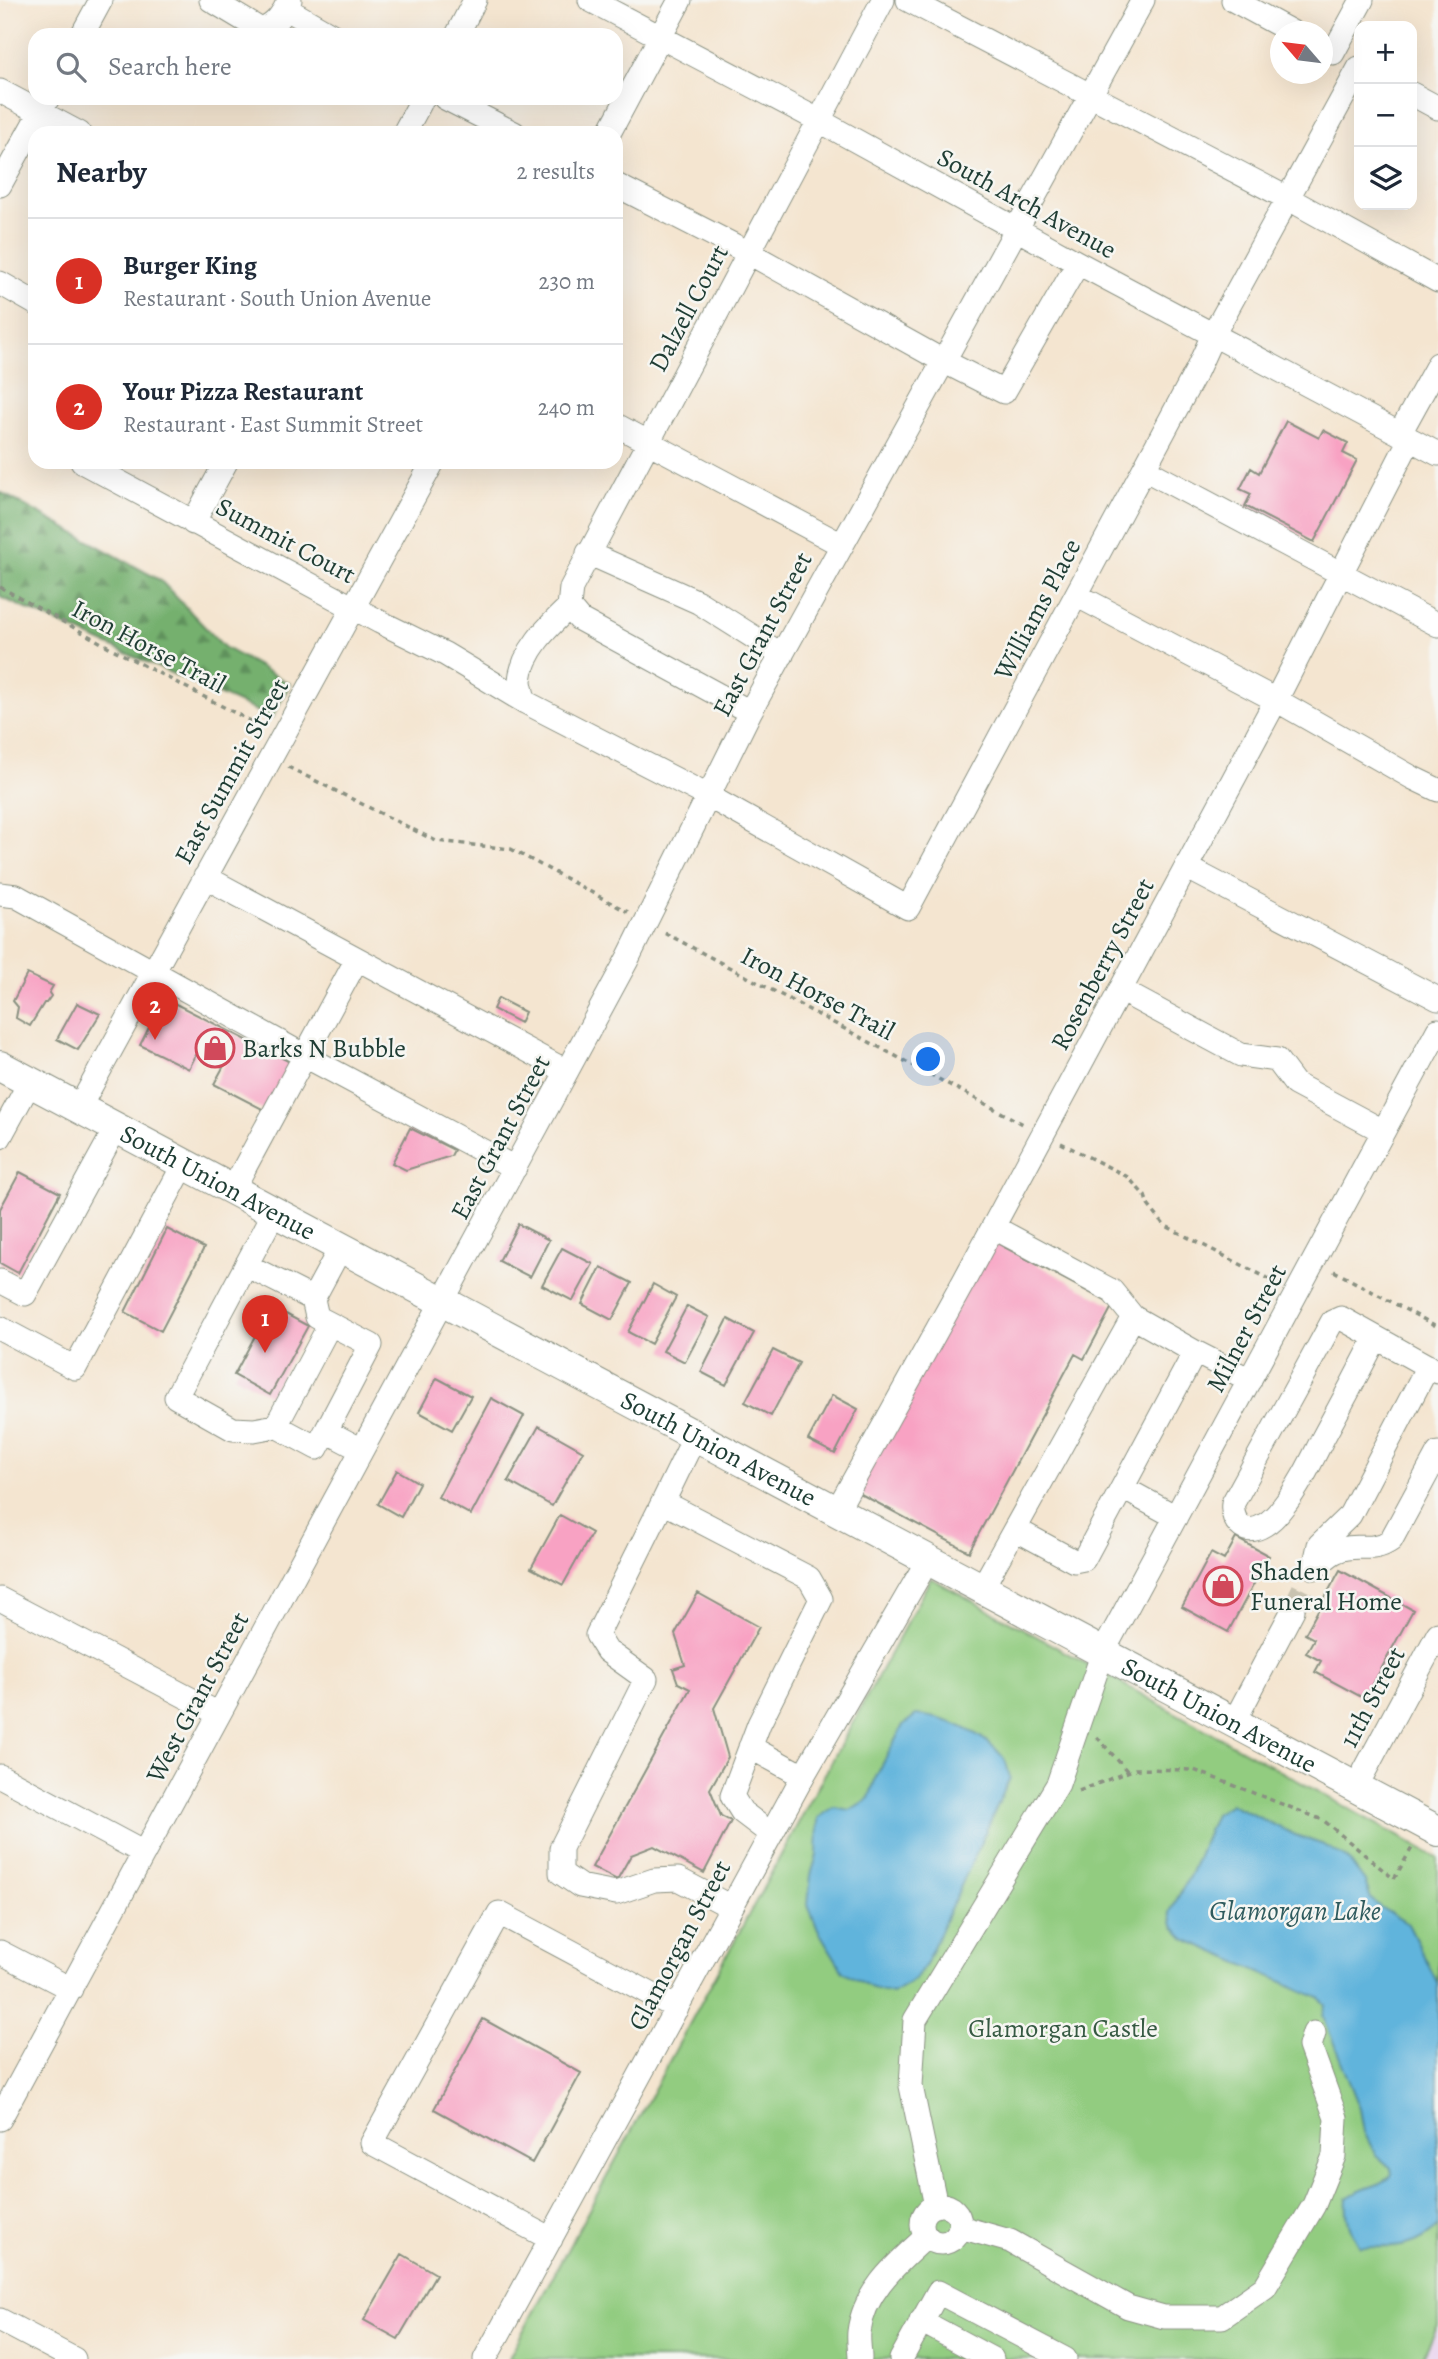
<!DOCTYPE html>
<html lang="en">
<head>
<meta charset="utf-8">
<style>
  :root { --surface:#fff; --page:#f2f2f3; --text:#1f2937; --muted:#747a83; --line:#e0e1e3; --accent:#d93025 }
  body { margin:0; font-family:Alegreya,serif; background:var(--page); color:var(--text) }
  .controls { position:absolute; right:21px; top:21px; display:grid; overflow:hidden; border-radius:14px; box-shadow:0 7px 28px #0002 }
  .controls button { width:63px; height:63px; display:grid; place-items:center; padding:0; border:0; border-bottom:2px solid var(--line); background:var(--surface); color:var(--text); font:35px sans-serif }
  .compass { position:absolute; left:1270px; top:21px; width:63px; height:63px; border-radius:50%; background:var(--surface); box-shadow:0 7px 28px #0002; rotate:298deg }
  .you { position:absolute; left:929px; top:1060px; width:24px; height:24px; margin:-18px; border:5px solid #fff; border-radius:50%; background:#1a73e8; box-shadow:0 0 0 10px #1a73e833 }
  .badge { display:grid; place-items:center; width:46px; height:46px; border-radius:50%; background:var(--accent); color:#fff; font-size:23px; font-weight:700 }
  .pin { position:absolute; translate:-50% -58px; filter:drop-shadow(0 2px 4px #0008) }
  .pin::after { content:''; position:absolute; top:37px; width:24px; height:21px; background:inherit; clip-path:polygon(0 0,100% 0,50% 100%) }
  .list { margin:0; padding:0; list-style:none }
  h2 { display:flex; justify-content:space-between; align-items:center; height:91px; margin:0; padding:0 28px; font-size:30px }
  h2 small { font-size:23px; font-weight:400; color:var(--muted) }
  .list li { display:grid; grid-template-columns:46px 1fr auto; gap:21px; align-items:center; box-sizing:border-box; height:126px; padding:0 28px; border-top:2px solid var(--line) }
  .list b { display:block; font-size:26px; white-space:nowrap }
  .list p { margin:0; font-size:23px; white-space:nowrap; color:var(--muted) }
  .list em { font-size:23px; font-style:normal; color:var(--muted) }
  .icon { flex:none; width:38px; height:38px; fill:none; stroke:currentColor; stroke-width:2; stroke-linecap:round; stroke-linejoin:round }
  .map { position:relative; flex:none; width:1438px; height:2359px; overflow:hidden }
  .search { position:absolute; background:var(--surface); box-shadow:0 7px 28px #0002; left:28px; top:28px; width:595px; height:77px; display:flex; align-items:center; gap:18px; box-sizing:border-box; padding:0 24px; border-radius:21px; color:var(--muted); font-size:26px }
  .panel { position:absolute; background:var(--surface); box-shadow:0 7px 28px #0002; left:28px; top:126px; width:595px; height:343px; border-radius:21px }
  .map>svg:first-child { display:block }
  .built { fill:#e9d2ee }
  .forest { fill:url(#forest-firs); stroke:#4a7651; stroke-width:2 }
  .green { fill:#92cc80; stroke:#58845a; stroke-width:2 }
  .water { fill:#60b4dc; stroke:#407888; stroke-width:2 }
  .building { fill:#f8a2c3 }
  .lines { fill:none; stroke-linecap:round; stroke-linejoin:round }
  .minor-tunnel { stroke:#c9c3b1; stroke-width:23; stroke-dasharray:23 11; stroke-linecap:butt }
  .minor-casing { stroke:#8a9182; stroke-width:25 }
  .major-casing { stroke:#8a9182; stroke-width:32 }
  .path { stroke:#8a9182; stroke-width:3.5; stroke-dasharray:5 5; stroke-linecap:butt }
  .minor { stroke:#fff; stroke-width:23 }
  .major { stroke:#fff; stroke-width:30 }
  .labels { text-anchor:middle; stroke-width:5; stroke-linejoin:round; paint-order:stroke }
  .street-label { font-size:26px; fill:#1f3d34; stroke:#f6f6f2 }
  .poi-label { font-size:26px; fill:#1f3d34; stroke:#f6f6f2; text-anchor:start }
  .park-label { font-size:26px; fill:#365a43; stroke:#f6f6f2 }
  .water-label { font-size:28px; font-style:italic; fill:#2f5b5e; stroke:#f6f6f2 }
</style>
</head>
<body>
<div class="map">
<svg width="1438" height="2359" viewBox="0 0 1438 2359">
  <defs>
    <pattern id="forest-firs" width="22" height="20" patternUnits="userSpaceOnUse" patternTransform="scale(1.75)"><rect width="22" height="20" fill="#75b06e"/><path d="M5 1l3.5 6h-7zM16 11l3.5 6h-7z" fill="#5f905b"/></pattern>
  </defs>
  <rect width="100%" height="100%" fill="#f6f6f2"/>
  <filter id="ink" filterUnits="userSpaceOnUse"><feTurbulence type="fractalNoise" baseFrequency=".0143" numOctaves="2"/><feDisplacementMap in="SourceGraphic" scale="14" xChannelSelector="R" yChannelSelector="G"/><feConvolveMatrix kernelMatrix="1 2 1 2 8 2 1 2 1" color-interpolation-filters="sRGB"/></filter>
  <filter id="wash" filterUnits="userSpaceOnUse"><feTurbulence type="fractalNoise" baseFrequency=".00686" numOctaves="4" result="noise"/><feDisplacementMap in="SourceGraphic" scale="28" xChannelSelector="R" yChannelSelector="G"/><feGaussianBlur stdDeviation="1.57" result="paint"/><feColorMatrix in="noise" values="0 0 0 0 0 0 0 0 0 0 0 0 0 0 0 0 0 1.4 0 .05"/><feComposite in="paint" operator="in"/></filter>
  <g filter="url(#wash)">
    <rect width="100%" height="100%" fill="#f4e5d0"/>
    <path class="built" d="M 1438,2326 L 1438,2359 L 1422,2359 Z"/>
    <path class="forest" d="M 0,492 L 160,580 L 224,647 L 290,684 L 272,718 L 0,597 Z"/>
    <path class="green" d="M 931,1578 L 1438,1858 L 1438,2326 L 1422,2359 L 508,2359 Z"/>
    <path class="water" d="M 916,1715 C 946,1717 984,1733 1003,1757 C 1007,1762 1008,1771 1010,1778 L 925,1965 L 915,1979 L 892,1993 L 872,1988 L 843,1971 L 818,1930 L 808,1904 L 811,1875 L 817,1855 L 818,1818 L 834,1807 L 850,1810 L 869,1798 L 876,1777 L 903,1725 Z
      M 1231,1804 L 1295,1835 L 1324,1845 L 1348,1859 L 1365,1882 L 1371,1899 L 1380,1907 L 1408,1924 L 1438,1984 L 1438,2226 C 1414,2251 1392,2247 1360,2247 C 1350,2230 1345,2218 1347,2198 C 1363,2186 1381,2187 1392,2175 L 1391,2168 L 1375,2154 L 1364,2132 L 1360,2109 L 1323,2016 L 1326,2004 L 1319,1998 L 1185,1939 L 1173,1926 L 1170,1912 L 1191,1873 L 1215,1814 Z"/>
    <g id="blocks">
      <path class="building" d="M 1286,421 L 1319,438 L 1323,430 L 1348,443 L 1343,453 L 1357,460 L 1314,542 L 1245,506 L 1251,494 L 1240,489 L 1251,468 L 1259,473 Z
        M 27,974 L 53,986 L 49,993 L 51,996 L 46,1003 L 44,1003 L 30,1026 L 16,1018 L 18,1007 L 13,1001 Z
        M 164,998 L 290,1062 L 266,1111 L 214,1084 L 226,1062 L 199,1049 L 189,1069 L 140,1045 Z
        M 498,998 L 525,1012 L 520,1023 L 493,1009 Z
        M 77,1003 L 100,1014 L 78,1050 L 57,1039 Z
        M 410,1128 L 454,1150 L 451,1156 L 406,1170 L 392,1163 Z
        M 20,1172 L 60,1193 L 18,1273 L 0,1263 L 0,1209 Z
        M 518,1224 L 549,1240 L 530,1277 L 499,1261 Z
        M 167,1229 L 204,1248 L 161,1331 L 125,1312 Z
        M 993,1241 L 1113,1305 L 1084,1359 L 1075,1354 L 969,1552 L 857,1492 Z
        M 562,1248 L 593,1264 L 573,1301 L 542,1285 Z
        M 601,1267 L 632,1283 L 612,1320 L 582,1304 Z
        M 653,1284 L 676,1297 L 651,1344 L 628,1332 Z
        M 271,1306 L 308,1326 L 270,1395 L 234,1375 Z
        M 687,1306 L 709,1317 L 685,1362 L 663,1351 Z
        M 728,1319 L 754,1333 L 726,1385 L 701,1372 Z
        M 773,1350 L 799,1363 L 771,1416 L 745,1402 Z
        M 437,1378 L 471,1396 L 452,1430 L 419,1412 Z
        M 832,1395 L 858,1409 L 835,1454 L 808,1440 Z
        M 491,1398 L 524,1416 L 471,1515 L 438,1497 Z
        M 539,1426 L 583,1451 L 552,1506 L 508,1481 Z
        M 397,1470 L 419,1483 L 401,1517 L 378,1504 Z
        M 560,1515 L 592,1533 L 563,1585 L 531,1568 Z
        M 1236,1538 L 1269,1556 L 1228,1632 L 1182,1607 L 1211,1553 L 1224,1560 Z
        M 1340,1570 L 1413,1610 L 1365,1699 L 1315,1672 L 1321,1661 L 1306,1653 L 1314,1639 L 1305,1634 Z
        M 698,1593 L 759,1627 L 714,1708 L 728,1757 L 710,1789 L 721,1816 L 731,1821 L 704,1873 L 654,1846 L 631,1855 L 617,1880 L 592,1867 L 690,1689 L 678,1683 L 673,1669 L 685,1665 L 675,1634 Z
        M 483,2019 L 581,2073 L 532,2163 L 434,2109 Z
        M 402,2254 L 436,2274 L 398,2339 L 364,2320 Z"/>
    </g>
  </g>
  <g filter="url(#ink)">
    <use href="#blocks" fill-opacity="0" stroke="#8a9182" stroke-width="2"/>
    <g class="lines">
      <path class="minor-tunnel" d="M 1293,1610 L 1307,1581"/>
      <defs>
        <path id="minor" d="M 211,0 L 261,30 C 276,25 282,14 290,0
          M 590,0 L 820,121 L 1078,263 L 1438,454
          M 908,0 L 1289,199 L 1438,281
          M 1233,0 L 1292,32
          M 285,8 L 332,35
          M 82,35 L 101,0
          M 457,35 L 475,0
          M 1333,53 L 1362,0
          M 0,91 L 79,133
          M 1412,94 L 1438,108
          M 445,98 L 514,133
          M 404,133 L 423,98
          M 609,133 L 680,0
          M 0,185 L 48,98
          M 616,185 L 749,253 L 945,362 L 1004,392 L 1078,263
          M 0,283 L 35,303
          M 616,425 L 842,545
          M 1400,433 L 1438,364
          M 82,462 L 380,622 L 445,654 L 525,702 L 708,796 L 908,908 L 1197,370 L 1213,335 L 1359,68
          M 1144,469 L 1438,625
          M 193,523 L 226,462
          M 588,553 L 698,602 L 782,655
          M 1076,595 L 1276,700 L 1413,778 L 1438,790
          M 525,702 C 523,695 520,686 520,680 C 523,650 549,626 569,607
          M 750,712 L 579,619 L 569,607 L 571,588 L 883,0
          M 1186,867 L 1438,999
          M 205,877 L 566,1071
          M 0,894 L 16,896 L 305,1056 L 515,1168
          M 1120,990 L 1241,1055 L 1277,1060 L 1295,1084 L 1383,1131
          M 79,1108 L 433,462
          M 0,1137 L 30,1082
          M 233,1189 L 357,959
          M 275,1211 L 176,1397 L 233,1429 L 254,1430 L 276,1426 L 317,1448 L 326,1431
          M 993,1227 L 1112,1291 L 1133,1317
          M 341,1247 L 313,1299 L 317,1317 L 371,1345 L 326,1431 L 362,1450
          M 246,1265 L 313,1299
          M 0,1281 L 25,1294 L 116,1128
          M 0,1328 L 75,1368 L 184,1164
          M 1376,1338 C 1359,1371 1341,1405 1323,1438 C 1311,1462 1299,1487 1282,1508 C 1274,1519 1256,1536 1242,1527 C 1234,1521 1232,1512 1233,1503 L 1332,1322 L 1341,1318 L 1438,1372
          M 1195,1352 L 1250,1380
          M 1428,1366 L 1350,1515 L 1319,1545 L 1314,1568 C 1321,1563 1329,1554 1337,1551 C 1356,1542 1372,1554 1391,1540 L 1438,1453
          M 276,1426 L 330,1324
          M 695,1436 L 663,1502 L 809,1578 L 821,1599 L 759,1724 L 732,1796 L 742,1812 L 771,1834
          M 1123,1488 L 1176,1517
          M 663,1502 L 597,1635 L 607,1651 L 646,1679 L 561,1848 L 561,1873 L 580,1886 L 616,1893 L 654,1880 L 678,1879 L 731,1907
          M 836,1512 L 964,1281 L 1276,700 L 1410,439
          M 982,1588 L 1133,1317 L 1195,1352 L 1084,1559 L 1074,1561 L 1015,1529
          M 0,1599 L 219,1714
          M 1234,1722 L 1293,1610
          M 750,1747 L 803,1776
          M 0,1776 L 144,1853
          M 1356,1787 L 1438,1634
          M 0,1952 L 71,1989
          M 0,2119 L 627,960 L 750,712 L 1143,0
          M922 2224a19 19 0 1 1 38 0a19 19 0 1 1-38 0Z
          M 936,2206 L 911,2086 L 915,2020 L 1058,1784 L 1103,1652 L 1438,1030
          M 960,2227 L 1010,2241 L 1128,2307 L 1164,2317 L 1222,2317 L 1265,2287 L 1314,2205 L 1334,2156 L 1336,2118 L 1310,2046 L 1314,2033
          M 551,2239 L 372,2143 L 499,1913 L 677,2008
          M 0,2320 L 74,2359
          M 921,2321 L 992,2359
          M 485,2359 L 803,1776 L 928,1560
          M 860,2359 C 860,2350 858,2340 859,2332 C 864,2290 898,2263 927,2236
          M 901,2359 L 938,2292 L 1065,2359"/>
        <g id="major">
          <path id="s1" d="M 0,1066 L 1438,1831"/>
        </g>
      </defs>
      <use href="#minor" class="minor-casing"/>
      <use href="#major" class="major-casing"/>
      <path class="path" d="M 0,587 L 120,653 L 264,728
        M 288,767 L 436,841 L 511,849 L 628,912
        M 665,933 L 1023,1124
        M 1061,1143 L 1128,1177 L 1145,1196 L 1148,1205 L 1164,1225 L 1279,1284
        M 1334,1271 L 1438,1327
        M 1097,1737 L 1128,1772
        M 1079,1791 L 1135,1769 L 1194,1770 L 1323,1820 L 1394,1879 L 1413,1846"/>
      <use href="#minor" class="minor"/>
      <use href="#major" class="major"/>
    </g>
  </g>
  <defs>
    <symbol id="shop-ring" viewBox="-11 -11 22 22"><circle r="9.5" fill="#f6f6f2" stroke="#d1495b" stroke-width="1.5"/><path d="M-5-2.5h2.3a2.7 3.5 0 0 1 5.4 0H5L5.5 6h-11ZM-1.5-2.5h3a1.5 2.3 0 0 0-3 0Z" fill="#d1495b"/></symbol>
  </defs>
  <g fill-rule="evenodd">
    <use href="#shop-ring" x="193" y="1026" width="44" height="44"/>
    <use href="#shop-ring" x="1201" y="1564" width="44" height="44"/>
  </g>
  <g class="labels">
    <g class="street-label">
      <text transform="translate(1027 203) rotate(29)" y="9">South Arch Avenue</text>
      <text transform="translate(688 308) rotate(-62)" y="9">Dalzell Court</text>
      <text transform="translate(286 540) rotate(28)" y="9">Summit Court</text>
      <text transform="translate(1037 609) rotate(-62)" y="9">Williams Place</text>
      <text transform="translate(762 634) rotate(-62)" y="9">East Grant Street</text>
      <text transform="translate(149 646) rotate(28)" y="9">Iron Horse Trail</text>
      <text transform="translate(231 771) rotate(-61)" y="9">East Summit Street</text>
      <text transform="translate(1102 964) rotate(-62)" y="9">Rosenberry Street</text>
      <text transform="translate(818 993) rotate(28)" y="9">Iron Horse Trail</text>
      <text transform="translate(500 1137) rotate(-62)" y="9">East Grant Street</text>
      <text dy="9" stroke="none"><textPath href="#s1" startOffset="247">South Union Avenue</textPath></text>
      <text transform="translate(1246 1328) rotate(-62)" y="9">Milner Street</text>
      <text dy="9" stroke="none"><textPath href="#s1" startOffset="814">South Union Avenue</textPath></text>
      <text transform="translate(197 1697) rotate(-62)" y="9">West Grant Street</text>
      <text transform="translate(1372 1697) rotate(-62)" y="9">11th Street</text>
      <text dy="9" stroke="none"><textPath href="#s1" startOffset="1381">South Union Avenue</textPath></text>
      <text transform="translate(679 1945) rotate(-62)" y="9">Glamorgan Street</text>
    </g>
    <g class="poi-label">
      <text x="242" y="1057">Barks N Bubble</text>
      <text x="1250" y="1580">Shaden<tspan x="1250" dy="30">Funeral Home</tspan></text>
    </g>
    <g class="park-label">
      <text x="1063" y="2037">Glamorgan Castle</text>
    </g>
    <g class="water-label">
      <text x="1295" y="1920">Glamorgan Lake</text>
    </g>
  </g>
</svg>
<div class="controls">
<button>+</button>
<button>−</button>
<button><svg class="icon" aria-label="layers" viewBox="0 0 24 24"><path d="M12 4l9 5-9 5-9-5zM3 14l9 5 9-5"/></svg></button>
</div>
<svg class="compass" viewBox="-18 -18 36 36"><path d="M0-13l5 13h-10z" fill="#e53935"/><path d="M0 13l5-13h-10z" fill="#747a83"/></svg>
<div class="you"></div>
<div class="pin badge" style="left:265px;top:1353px">1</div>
<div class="pin badge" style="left:155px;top:1040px">2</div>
<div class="search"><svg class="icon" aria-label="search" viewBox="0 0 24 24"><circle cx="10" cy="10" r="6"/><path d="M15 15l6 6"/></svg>Search here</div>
<section class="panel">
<h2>Nearby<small>2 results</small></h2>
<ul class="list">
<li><span class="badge">1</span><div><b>Burger King</b><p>Restaurant · South Union Avenue</p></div><em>230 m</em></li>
<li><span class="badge">2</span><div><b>Your Pizza Restaurant</b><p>Restaurant · East Summit Street</p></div><em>240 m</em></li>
</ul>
</section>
</div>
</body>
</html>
